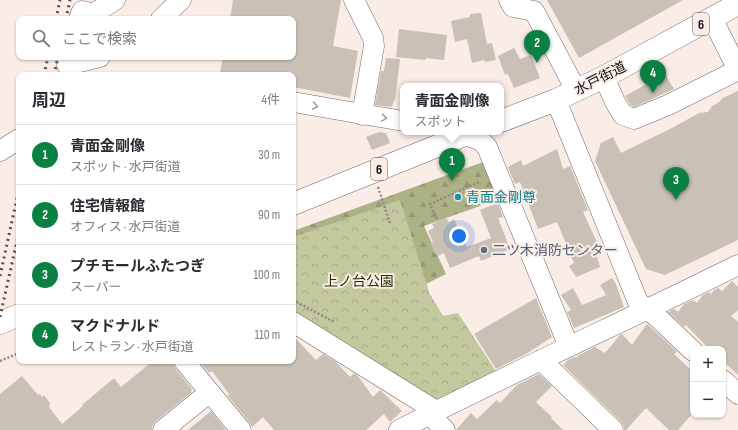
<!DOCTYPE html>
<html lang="ja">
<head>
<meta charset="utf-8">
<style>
  :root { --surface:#fff; --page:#f7f7f7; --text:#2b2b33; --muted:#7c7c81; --line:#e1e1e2; --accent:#0b8043 }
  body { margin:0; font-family:"Sofia Sans Condensed","Noto Sans JP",sans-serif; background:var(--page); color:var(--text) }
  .controls { position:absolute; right:12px; bottom:12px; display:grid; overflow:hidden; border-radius:8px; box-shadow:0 1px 3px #0004 }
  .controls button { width:36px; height:36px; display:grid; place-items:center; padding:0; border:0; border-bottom:1px solid var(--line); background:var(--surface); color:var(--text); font:20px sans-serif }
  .you { position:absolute; left:459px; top:236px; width:14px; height:14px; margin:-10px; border:3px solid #fff; border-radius:50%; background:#1a73e8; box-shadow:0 0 0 6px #1a73e833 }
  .badge { display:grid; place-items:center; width:26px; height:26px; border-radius:50%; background:var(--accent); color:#fff; font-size:13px; font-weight:700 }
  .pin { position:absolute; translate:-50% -33px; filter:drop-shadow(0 1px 2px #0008) }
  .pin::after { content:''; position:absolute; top:21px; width:14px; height:12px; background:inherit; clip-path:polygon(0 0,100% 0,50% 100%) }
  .popup { position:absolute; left:400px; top:83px; width:104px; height:52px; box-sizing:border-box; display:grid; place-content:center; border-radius:8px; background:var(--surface); filter:drop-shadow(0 1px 3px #0005); font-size:13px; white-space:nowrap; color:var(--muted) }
  .popup b { font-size:15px; color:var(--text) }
  .popup::after { content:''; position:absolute; left:50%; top:100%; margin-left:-8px; border:8px solid transparent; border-top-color:var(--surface) }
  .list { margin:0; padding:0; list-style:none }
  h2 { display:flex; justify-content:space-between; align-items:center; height:52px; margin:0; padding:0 16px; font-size:17px }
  h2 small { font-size:13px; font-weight:400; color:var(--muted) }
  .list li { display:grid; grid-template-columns:26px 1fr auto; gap:12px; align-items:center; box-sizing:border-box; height:60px; padding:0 16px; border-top:1px solid var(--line) }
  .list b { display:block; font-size:15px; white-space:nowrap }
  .list p { margin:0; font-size:13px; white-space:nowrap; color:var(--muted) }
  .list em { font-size:13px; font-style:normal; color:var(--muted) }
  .icon { flex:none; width:22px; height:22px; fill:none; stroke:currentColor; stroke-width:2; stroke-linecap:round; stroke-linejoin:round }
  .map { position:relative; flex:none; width:738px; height:430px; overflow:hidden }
  .search { position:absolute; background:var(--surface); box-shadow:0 1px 3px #0004; left:16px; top:16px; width:280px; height:44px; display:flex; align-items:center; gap:10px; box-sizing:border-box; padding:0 14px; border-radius:8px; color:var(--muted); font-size:15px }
  .panel { position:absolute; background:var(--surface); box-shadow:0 1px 3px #0004; left:16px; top:72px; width:280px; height:292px; border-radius:8px }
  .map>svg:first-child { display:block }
  .forest { fill:url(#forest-firs) }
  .park { fill:url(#park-crowns) }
  .building { fill:#c9c0b6 }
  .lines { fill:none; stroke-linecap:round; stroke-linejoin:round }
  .minor-casing { stroke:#746863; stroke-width:21 }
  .highway-casing { stroke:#746863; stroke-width:23 }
  .path { stroke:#928884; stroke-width:2.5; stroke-dasharray:2 2; stroke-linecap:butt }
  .minor { stroke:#fff; stroke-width:20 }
  .highway { stroke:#fff; stroke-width:22 }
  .rail { stroke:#564f4c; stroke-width:3; stroke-dasharray:2 4; stroke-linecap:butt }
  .oneway { stroke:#a09e9d }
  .culture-dot { fill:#0f9aa8; stroke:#faece6; stroke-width:1.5 }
  .service-dot { fill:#5c6f8a; stroke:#faece6; stroke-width:1.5 }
  .labels { text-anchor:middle; stroke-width:4; stroke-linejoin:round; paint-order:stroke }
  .shield { fill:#faece6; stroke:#57504d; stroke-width:1 }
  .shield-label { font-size:13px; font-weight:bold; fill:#110d0b }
  .street-label { font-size:14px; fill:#110d0b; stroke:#faece6 }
  .culture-label { font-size:14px; fill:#0d838f; stroke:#faece6; text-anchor:start }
  .service-label { font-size:14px; fill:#4e5e75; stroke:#faece6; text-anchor:start }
  .park-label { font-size:14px; fill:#2b2d09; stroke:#faece6 }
</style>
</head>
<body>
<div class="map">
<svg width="738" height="430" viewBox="0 0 738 430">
  <defs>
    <pattern id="forest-firs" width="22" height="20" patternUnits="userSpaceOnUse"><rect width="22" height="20" fill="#adb286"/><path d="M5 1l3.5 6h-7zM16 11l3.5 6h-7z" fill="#949872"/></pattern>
    <pattern id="park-crowns" width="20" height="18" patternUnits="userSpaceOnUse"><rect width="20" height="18" fill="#c3c89e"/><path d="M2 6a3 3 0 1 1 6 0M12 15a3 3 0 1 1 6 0" fill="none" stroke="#a6ab87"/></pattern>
  </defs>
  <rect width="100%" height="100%" fill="#faece6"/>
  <path class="forest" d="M 483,162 L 497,197 L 480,206 L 424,226 L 446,274 L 424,285 L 443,316 L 293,316 L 293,231 Z"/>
  <path class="park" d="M 400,200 L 431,298 L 443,316 L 458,313 L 497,373 L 441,401 L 434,401 L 293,313 L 293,237 Z"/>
  <path class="building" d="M 233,0 L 341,0 L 333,46 L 358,51 L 350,98 L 293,87 L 293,75 L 230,75 L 220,73 L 223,57 L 293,57 L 293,19 L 230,19 Z
    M 547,0 L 683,0 L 579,58 Z
    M 481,13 L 487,44 L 492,43 L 496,60 L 485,62 L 484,60 L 472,63 L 467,39 L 455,42 L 451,21 L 470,17 L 470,14 Z
    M 399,29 L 447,35 L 444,60 L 426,58 L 425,60 L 396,57 Z
    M 514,48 L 520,59 L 531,55 L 540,78 L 514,88 L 508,74 L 505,75 L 498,56 Z
    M 386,58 L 400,59 L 395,100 L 394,100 L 392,107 L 375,105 L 381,71 L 384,71 Z
    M 665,74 L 674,89 L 634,107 L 631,106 L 625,96 Z
    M 738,91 L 738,240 L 665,275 L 646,269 L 595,161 L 601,143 L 613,137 L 621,153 L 672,128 L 699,113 L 708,112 L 712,106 L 718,103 L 723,98 Z
    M 379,132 L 386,133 L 390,143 L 372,150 L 366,137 Z
    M 557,149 L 563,169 L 570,166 L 588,210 L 583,212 L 602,253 L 597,257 L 600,267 L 576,277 L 569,266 L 574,263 L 557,222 L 538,229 L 520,182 L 515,184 L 508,167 L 521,160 L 523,166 Z
    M 498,203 L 503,217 L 498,218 L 510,249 L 481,261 L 479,256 L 450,268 L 444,253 L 438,256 L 437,254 L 435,254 L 430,243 L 433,242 L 428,231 L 434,228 L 432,224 L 446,218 L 449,222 L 454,219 L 459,231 L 461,231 L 467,247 L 491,238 L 480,210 Z
    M 612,278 L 616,284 L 624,307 L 574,328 L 567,312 L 571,310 L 561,295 L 573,288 L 582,305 L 606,295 L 600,285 Z
    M 732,281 L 738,287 L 738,310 L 731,316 L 738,322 L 738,375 L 723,361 L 723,349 L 709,349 L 686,325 L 684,327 L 668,312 L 674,309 L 678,312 L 684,304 L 693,300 L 697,303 L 703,295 L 709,292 L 711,294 L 714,290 L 718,288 L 722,291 Z
    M 536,298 L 552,337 L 526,354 L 496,369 L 474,334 Z
    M 647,324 L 674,349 L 677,352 L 674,354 L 693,372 L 693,413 L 678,430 L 669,430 L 646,408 L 626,430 L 624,430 L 624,427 L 621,422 L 563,365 L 568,360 L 575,357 L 576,358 L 579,355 L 595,347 L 605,353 L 620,335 L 622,334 L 632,345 Z
    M 293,336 L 316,360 L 323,354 L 336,362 L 350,377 L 354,373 L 358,376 L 373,397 L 380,390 L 402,411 L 390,422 L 384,414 L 366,430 L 274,430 L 263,417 L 252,427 L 250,423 L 228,396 L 229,394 L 212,371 L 209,373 L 199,361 L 293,361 Z
    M 153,361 L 173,361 L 175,368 L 192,389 L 191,391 L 192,392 L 156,421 L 152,426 L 152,430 L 0,430 L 0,394 L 22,376 L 38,395 L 40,394 L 42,397 L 44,395 L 50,403 L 49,407 L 62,424 L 83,406 L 82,405 L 114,378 L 121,387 Z
    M 539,374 L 552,386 L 536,402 L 552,417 L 551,418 L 563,430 L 456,430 L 471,413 L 477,419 L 497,400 L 500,403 L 517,385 Z
    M 211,411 L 226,430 L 188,430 Z"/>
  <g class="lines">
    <defs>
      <path id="minor" d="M 354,0 L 373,38 L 374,46 L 362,115
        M 509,0 L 513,7 L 534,11 L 576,90
        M 79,19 L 82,11 L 93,14 L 115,0
        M 161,19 L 181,0
        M 67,65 L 100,57
        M 604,77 L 615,102 L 623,115 L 634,119 L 668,105 L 736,71 L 734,62 L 712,18
        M 556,100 L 638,302 L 657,317 L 693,351
        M 293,102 L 403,121
        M 455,132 L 480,140 L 487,147 L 569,347
        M 0,151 L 19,139
        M 293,322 L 436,411
        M 541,360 L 613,430
        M 184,361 L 241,430
        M 723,380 L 738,394
        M 429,414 L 445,430
        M 163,430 L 210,392
        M 399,430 C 511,373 625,321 738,265"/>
      <path id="highway" d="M 501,121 L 556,100 L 604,77 L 738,4
        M 293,204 L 472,132
        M 0,323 L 19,315"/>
    </defs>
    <use href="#minor" class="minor-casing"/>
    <use href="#highway" class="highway-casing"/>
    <path class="path" d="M 378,187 L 390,223
      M 437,219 L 430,204 L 479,182
      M 293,256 L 297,256
      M 293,300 L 334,322
      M 0,361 L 19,353"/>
    <use href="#minor" class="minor"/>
    <use href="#highway" class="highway"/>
    <path class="rail" d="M 56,19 L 60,0
      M 66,19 L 70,0
      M 44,75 L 48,57
      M 54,75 L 58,57
      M 0,276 L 19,189
      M 0,317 L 19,232"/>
  </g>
  <defs><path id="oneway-chevron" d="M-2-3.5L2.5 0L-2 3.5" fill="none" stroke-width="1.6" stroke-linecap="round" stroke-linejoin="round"/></defs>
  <g class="oneway">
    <use href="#oneway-chevron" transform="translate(315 106) rotate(10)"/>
    <use href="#oneway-chevron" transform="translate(384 118) rotate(9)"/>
  </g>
  <circle class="culture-dot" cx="458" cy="197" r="4"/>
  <circle class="service-dot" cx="484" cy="250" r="4"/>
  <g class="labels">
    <g class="shield">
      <rect x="693" y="13" width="16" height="22" rx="3"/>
      <rect x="371" y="158" width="16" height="22" rx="3"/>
    </g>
    <g class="shield-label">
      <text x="701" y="29">6</text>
      <text x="379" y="174">6</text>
    </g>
    <g class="street-label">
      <text transform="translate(600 78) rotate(-27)" y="5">水戸街道</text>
    </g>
    <g class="culture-label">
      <text x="466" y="202">青面金剛尊</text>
    </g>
    <g class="service-label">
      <text x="492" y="255">二ツ木消防センター</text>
    </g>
    <g class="park-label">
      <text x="359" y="286">上ノ台公園</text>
    </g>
  </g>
</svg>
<div class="controls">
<button>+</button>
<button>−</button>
</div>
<div class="you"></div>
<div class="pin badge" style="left:452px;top:181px">1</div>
<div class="popup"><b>青面金剛像</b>スポット</div>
<div class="pin badge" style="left:537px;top:63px">2</div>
<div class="pin badge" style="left:676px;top:200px">3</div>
<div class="pin badge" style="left:653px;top:93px">4</div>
<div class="search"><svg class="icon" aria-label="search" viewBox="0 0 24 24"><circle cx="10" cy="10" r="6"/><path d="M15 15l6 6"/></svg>ここで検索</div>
<section class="panel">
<h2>周辺<small>4件</small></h2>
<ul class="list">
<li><span class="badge">1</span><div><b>青面金剛像</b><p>スポット · 水戸街道</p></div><em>30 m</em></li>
<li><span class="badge">2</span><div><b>住宅情報館</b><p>オフィス · 水戸街道</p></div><em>90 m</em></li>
<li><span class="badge">3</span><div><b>プチモールふたつぎ</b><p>スーパー</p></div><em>100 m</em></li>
<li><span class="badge">4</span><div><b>マクドナルド</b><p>レストラン · 水戸街道</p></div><em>110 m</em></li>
</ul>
</section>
</div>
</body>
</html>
